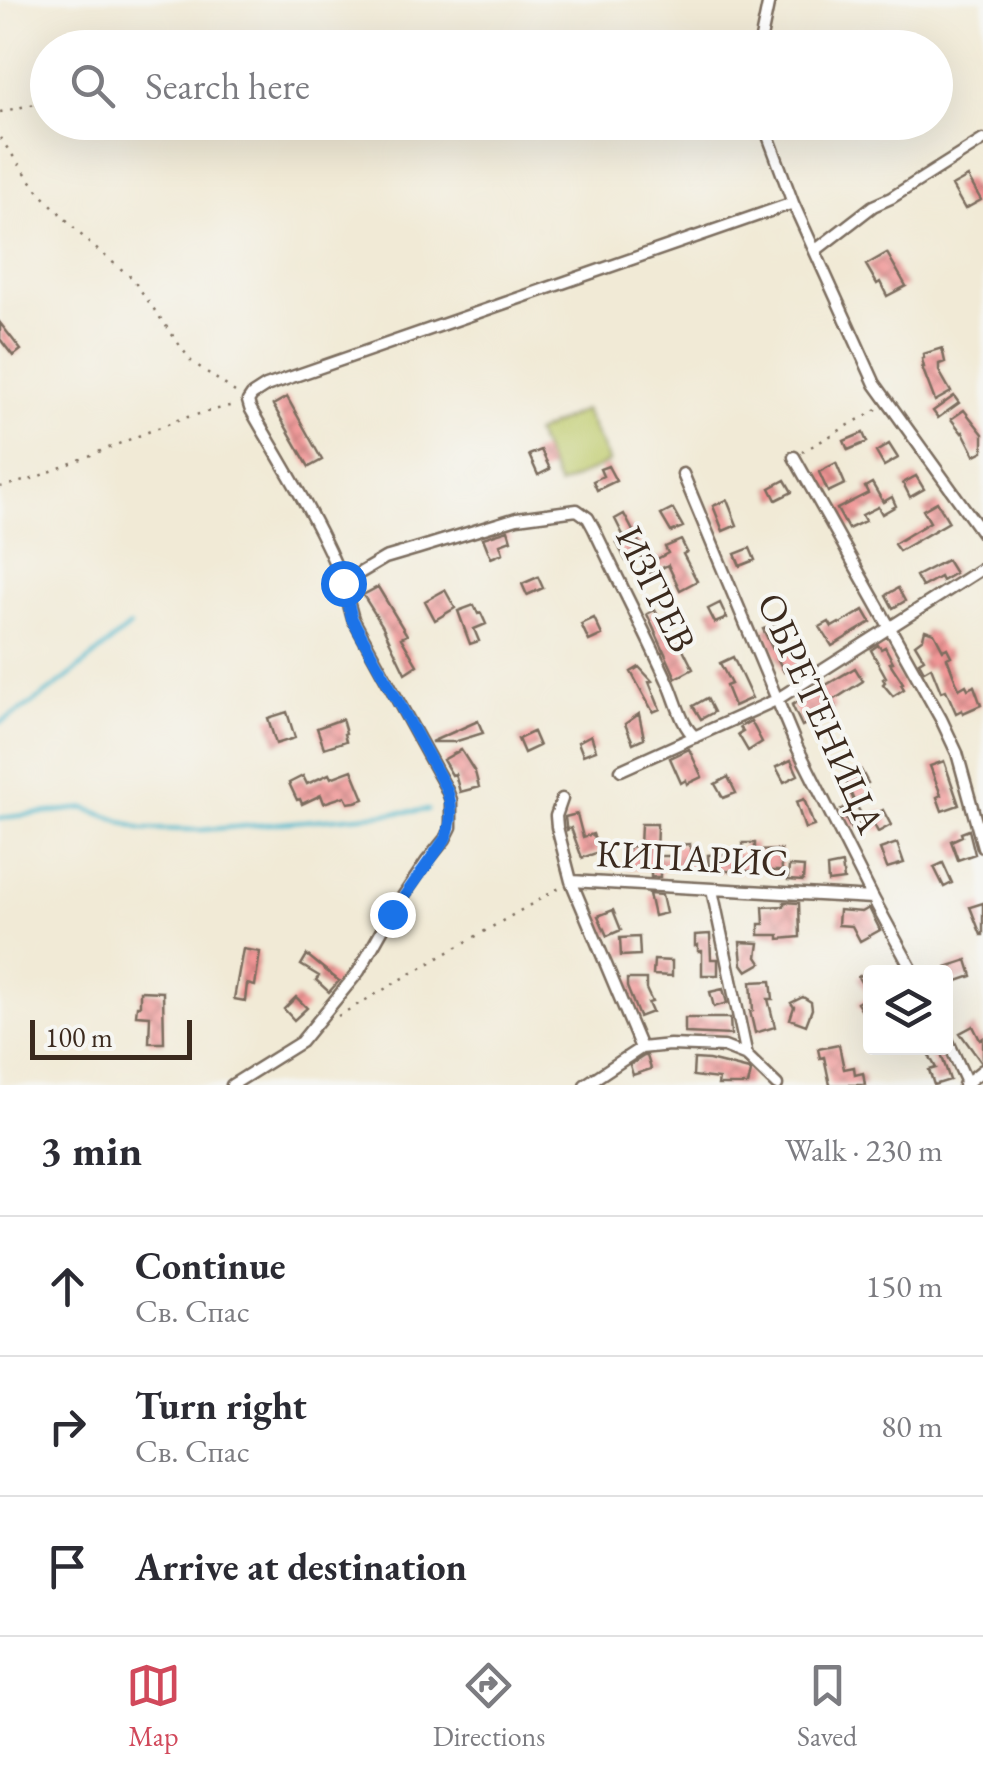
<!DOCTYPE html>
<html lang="en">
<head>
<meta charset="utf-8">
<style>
  :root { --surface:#fff; --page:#f2f2f3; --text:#2b2b33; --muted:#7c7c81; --line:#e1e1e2; --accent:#d1495b }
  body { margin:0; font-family:"EB Garamond",serif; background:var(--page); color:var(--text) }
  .controls { position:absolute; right:30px; bottom:30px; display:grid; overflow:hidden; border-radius:10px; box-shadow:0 10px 40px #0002 }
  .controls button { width:90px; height:90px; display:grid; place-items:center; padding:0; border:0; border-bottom:2px solid var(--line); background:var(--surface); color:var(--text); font:50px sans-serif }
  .scale { position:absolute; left:30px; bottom:25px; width:162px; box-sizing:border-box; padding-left:10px; border:5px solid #3b2a1e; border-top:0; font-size:28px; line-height:35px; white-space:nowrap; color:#3b2a1e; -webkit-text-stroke:8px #f6f6f2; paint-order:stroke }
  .stop { position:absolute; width:30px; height:30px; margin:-22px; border:8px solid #1a73e8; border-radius:50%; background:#fff }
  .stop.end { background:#1a73e8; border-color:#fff; box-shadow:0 2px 10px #0008 }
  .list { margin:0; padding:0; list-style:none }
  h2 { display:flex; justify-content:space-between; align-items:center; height:130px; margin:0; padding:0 40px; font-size:42px }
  h2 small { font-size:32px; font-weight:400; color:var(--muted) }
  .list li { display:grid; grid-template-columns:65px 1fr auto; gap:30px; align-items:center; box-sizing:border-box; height:140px; padding:0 40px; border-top:2px solid var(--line) }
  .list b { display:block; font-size:38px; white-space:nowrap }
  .list p { margin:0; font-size:32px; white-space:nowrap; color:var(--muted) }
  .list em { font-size:32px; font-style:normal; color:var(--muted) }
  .icon { flex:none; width:55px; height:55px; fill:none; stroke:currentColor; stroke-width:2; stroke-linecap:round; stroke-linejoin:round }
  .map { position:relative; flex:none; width:983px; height:1085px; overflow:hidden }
  .search { position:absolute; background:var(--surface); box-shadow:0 10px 40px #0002; left:30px; right:30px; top:30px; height:110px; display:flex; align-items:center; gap:25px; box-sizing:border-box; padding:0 35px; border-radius:55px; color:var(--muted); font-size:38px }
  .sheet { height:550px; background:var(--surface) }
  nav { display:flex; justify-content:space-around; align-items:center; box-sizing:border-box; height:140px; border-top:2px solid var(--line); background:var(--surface); font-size:28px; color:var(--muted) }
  nav a { display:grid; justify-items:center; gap:5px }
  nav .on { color:var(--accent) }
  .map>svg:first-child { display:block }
  .park { fill:#bfcb6d; stroke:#7d7a46; stroke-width:2.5 }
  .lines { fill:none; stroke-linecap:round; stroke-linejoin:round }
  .stream { stroke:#4eb8cc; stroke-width:4 }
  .building { fill:url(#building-cross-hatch) }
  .minor-casing { stroke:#7b6d5e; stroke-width:15 }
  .path { stroke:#7b6d5e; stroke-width:2.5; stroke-dasharray:2.5 8; stroke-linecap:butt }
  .minor { stroke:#fff; stroke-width:10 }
  .route { stroke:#1a73e8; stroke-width:12 }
  .labels { text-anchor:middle; stroke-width:8; stroke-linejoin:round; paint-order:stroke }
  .street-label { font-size:38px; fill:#3b2a1e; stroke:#f6f6f2 }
</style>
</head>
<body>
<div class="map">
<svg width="983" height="1085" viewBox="0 0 983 1085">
  <defs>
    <pattern id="building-cross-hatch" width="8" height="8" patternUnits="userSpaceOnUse" patternTransform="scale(2.5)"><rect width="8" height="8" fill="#f09595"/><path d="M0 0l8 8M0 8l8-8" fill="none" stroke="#c47a79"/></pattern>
  </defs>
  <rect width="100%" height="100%" fill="#f6f6f2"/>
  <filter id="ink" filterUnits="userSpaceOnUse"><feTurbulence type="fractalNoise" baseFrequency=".01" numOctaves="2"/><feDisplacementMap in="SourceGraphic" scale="20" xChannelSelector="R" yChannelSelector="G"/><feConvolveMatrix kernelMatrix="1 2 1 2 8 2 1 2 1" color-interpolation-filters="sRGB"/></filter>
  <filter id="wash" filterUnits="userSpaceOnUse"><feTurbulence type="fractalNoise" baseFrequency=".0048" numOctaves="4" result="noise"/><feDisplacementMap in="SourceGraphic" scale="40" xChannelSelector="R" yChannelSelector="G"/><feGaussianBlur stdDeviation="2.25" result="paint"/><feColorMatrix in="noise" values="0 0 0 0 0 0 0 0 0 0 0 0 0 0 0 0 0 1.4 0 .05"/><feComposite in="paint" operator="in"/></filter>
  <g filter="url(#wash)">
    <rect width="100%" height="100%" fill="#f1ead6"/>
    <path class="park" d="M 584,410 L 609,462 L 559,486 L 535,433 Z"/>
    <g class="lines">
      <path class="stream" d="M 0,723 C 48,696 88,661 130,626
        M 0,818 L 85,808 L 142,829 L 201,830 L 428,810"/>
    </g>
    <g id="blocks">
      <path class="building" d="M 968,177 L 981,200 L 965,209 L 952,186 Z
        M 887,253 L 906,286 L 887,296 L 880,282 L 877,284 L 866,265 Z
        M 0,323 L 21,350 L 13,356 L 0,339 Z
        M 942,348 L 945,362 L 939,364 L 939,371 L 951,392 L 935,401 L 922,367 L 924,367 L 922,359 L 924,358 L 923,354 Z
        M 954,396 L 959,403 L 938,418 L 933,411 Z
        M 287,397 L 322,460 L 309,467 L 273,405 Z
        M 964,410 L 983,434 L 983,451 L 975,455 L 963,432 L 962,433 L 951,419 Z
        M 863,433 L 867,442 L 848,450 L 844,441 Z
        M 889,444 L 898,458 L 884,466 L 876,452 Z
        M 541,450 L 550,469 L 538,475 L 529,455 Z
        M 836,463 L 845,484 L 828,492 L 819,472 Z
        M 608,466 L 616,481 L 597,490 L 593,481 L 603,476 L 600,469 Z
        M 916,476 L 924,489 L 910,497 L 903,483 Z
        M 785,480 L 792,492 L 776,500 L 770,488 Z
        M 872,483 L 883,502 L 892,497 L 896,506 L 882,514 L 878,507 L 862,515 L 865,521 L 848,529 L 837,509 L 868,493 L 865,487 Z
        M 727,500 L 737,525 L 723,531 L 713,506 Z
        M 937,502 L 949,522 L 899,551 L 894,544 L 930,522 L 923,510 Z
        M 673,509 L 683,527 L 671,532 L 661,515 Z
        M 624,514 L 644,552 L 626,561 L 617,543 L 625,539 L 615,519 Z
        M 508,530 L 511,540 L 500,544 L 503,553 L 491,558 L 483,538 Z
        M 681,540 L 687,552 L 683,554 L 697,581 L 680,590 L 668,565 L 650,574 L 641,556 L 649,552 L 653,561 L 668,553 L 665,547 Z
        M 750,548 L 755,560 L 740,566 L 735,554 Z
        M 947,560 L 955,573 L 942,581 L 940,577 L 922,587 L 916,576 Z
        M 538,577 L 543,588 L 527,595 L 522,584 Z
        M 378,587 L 407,635 L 401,638 L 417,665 L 405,673 L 382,625 L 363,595 Z
        M 898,588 L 905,601 L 893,608 L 886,595 Z
        M 445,590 L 455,608 L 435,620 L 425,601 Z
        M 720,603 L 727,618 L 715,623 L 708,609 Z
        M 474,605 L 478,614 L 481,613 L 486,624 L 474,629 L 479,641 L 470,644 L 458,611 Z
        M 655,610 L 668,636 L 676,632 L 680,636 L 684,645 L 682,647 L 693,669 L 676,678 L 647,614 Z
        M 864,610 L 871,622 L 832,646 L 820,627 L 829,622 L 832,627 L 839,623 L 840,624 Z
        M 594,618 L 602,635 L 589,641 L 581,624 Z
        M 779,622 L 788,641 L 786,642 L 798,663 L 784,672 L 763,629 Z
        M 925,630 L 934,633 L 943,650 L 947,648 L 951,656 L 947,658 L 959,689 L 966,685 L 968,689 L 974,686 L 981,705 L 963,713 L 962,710 L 956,713 L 946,690 L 941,692 L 931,667 L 924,671 L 919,662 L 924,659 L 915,644 L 923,638 Z
        M 878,645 L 881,649 L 885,647 L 893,662 L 890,663 L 903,683 L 901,684 L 904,689 L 893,696 L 883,684 L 885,682 L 883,679 L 886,677 L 871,650 Z
        M 733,657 L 752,698 L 734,706 L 726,686 L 731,684 L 720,663 Z
        M 639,667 L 652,681 L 649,682 L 660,709 L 653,712 L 631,672 Z
        M 855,668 L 863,681 L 832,701 L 836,708 L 802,726 L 792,705 Z
        M 707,698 L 714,712 L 701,719 L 693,706 Z
        M 287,712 L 295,738 L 276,744 L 268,718 Z
        M 639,714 L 644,738 L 633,743 L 625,724 Z
        M 342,719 L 346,733 L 344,734 L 346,741 L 324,748 L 317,728 Z
        M 478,721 L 483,733 L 454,742 L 431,742 Z
        M 751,721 L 762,742 L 748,751 L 738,734 L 743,731 L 740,727 Z
        M 533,732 L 539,746 L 524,753 L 518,739 Z
        M 591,735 L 596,750 L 583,755 L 578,742 Z
        M 689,749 L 702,777 L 687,784 L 686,780 L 681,783 L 670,758 Z
        M 461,750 L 475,772 L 479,787 L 460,792 L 455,774 L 452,775 L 443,760 Z
        M 791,760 L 798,775 L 784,782 L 776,767 Z
        M 944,761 L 959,805 L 942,811 L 937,797 L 941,795 L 930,766 Z
        M 352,770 L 364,799 L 355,802 L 348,803 L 345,796 L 324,803 L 321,795 L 302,804 L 300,799 L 297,800 L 289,783 L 303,776 L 307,784 L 329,774 L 331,778 Z
        M 861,770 L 868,783 L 864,785 L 869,793 L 854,801 L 865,821 L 851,829 L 841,810 L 854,801 L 845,779 Z
        M 728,777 L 736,793 L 723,798 L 715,784 Z
        M 804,799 L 814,826 L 805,829 L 796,802 Z
        M 883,810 L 891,825 L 878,832 L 870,817 Z
        M 577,814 L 583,837 L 593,834 L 599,852 L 582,858 L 571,828 L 567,830 L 566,826 L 565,817 Z
        M 641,824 L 657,824 L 656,856 L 674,856 L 674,845 L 690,844 L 691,868 L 660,869 L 660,877 L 651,877 L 651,869 L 624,868 L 625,849 L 628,849 L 629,846 L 640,847 Z
        M 969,830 L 975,854 L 958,860 L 951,841 L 962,836 L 961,833 Z
        M 743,843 L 755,843 L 755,851 L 781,850 L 782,871 L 709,871 L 708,855 L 743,853 Z
        M 897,843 L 904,863 L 887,868 L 880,849 Z
        M 943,863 L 952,883 L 944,887 L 934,867 Z
        M 842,864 L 844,880 L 828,882 L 827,867 Z
        M 789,866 L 804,867 L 803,881 L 788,880 Z
        M 649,894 L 662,895 L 666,913 L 654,916 Z
        M 784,902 L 799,903 L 800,937 L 779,939 L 779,935 L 759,935 L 759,924 L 764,924 L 763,907 L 784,906 Z
        M 983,903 L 983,935 L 981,935 L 970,907 Z
        M 869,908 L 880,930 L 860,941 L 852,926 L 838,925 L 839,910 L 862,912 Z
        M 613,910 L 621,930 L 607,936 L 598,916 Z
        M 710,934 L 711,959 L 718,959 L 718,975 L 702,975 L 702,951 L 698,951 L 698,945 L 695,946 L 695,935 Z
        M 639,937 L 640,955 L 621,956 L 620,938 Z
        M 740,942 L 759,943 L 757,957 L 761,963 L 747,971 L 742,964 Z
        M 243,949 L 260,952 L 255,986 L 247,984 L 245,1001 L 234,999 Z
        M 307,955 L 339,981 L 329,992 L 316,980 L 319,976 L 301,965 Z
        M 654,960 L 672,961 L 672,976 L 653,975 Z
        M 967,960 L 972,976 L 946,985 L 946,967 Z
        M 870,970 L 870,1013 L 865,1016 L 857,1003 L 869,996 L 858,977 Z
        M 627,979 L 646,979 L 646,989 L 652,1002 L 648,1003 L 652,1012 L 639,1017 L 627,987 Z
        M 771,981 L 773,999 L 768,999 L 775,1027 L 755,1033 L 750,1011 L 753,1010 L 751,982 Z
        M 723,989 L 727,1003 L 714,1007 L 710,992 Z
        M 140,991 L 163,992 L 164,1043 L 149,1043 L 150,1016 L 136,1015 L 137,1006 L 140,1006 Z
        M 296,997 L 307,1008 L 294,1020 L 284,1009 Z
        M 803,997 L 811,1002 L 812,1009 L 806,1025 L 790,1019 L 794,1007 L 791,1003 Z
        M 685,1018 L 730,1018 L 731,1035 L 685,1033 Z
        M 973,1026 L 980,1040 L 983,1038 L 983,1061 L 981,1062 L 960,1033 Z
        M 839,1045 L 844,1069 L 854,1067 L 855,1075 L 863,1073 L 865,1085 L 830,1085 L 824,1057 L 820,1058 L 818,1049 Z
        M 931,1048 L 939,1048 L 950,1080 L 934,1085 L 929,1070 L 936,1068 L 926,1050 Z
        M 644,1056 L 647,1056 L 651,1069 L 633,1075 L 630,1065 Z
        M 694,1059 L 709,1060 L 749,1070 L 751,1072 L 748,1085 L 718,1085 L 719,1079 L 693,1076 Z"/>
    </g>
  </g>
  <g filter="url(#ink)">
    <use href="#blocks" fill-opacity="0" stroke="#7b6d5e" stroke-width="2.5"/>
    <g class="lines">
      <defs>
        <path id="minor" d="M 759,48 L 769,0
          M 763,122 L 793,203 L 875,384 L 983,534
          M 816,250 L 873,206 L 891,198 L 983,140
          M 794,457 L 941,719 L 957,753 L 983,847
          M 683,474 L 796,745 L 873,898 L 913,972
          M 343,583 C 319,521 283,466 250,408 L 248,401 L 252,395 L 266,386 L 793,203
          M 621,770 L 776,700 L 983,568
          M 562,799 L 556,816 L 557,827 L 571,881 L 641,1048
          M 571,881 L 873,898
          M 712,890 L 747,1056
          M 946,1037 L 968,1085
          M 232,1085 L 301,1042 L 359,971 L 391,914 L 427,861 L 445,839 L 451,827 L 451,800 L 446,788 L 353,619 L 343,583 L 385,558 L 419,548 L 517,518 L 577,510 L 588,518 L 594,529 C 618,580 644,630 667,680 C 676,698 680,724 695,737
          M 585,1085 L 641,1048 L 670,1045 L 724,1047 L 747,1056 L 777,1085
          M 964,1085 L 983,1070"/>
      </defs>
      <use href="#minor" class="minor-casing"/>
      <path class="path" d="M 0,112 L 48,101
        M 0,138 L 39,192 L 89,243 L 131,277 L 191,361 L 238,394
        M 802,452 L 877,409
        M 0,487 L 32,479 L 180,419 L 237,404
        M 338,1016 L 561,887"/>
      <use href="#minor" class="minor"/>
    </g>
  </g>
  <g class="lines" filter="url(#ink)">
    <path class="route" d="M 343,583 L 352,619 L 446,788 C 453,806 453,822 445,839 L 392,914"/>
  </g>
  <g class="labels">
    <g class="street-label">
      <text transform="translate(656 589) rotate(64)" y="13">ИЗГРЕВ</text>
      <text transform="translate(821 713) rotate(66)" y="13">ОБРЕТЕНИЦА</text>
      <text transform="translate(692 858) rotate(3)" y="13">КИПАРИС</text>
    </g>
  </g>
</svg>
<div class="controls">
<button><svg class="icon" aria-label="layers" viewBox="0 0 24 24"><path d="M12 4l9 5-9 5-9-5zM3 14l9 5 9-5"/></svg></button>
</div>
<div class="scale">100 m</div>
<div class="stop" style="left:343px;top:583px"></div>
<div class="stop end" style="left:392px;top:914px"></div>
<div class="search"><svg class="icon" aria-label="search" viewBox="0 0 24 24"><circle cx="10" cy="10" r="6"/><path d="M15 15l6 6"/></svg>Search here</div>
</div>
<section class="sheet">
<h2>3 min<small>Walk · 230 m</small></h2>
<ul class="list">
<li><svg class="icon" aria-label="ahead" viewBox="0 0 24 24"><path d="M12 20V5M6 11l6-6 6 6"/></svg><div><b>Continue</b><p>Св. Спас</p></div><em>150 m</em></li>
<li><svg class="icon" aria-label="right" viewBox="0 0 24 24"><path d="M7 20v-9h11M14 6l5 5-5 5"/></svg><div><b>Turn right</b><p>Св. Спас</p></div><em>80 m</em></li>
<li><svg class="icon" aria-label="arrive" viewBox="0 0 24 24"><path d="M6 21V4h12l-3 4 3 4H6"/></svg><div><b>Arrive at destination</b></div></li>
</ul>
</section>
<nav>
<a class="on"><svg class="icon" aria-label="map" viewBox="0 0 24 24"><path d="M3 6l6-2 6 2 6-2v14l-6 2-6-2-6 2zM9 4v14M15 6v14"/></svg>Map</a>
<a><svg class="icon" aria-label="directions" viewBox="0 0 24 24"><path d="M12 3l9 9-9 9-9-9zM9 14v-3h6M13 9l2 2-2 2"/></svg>Directions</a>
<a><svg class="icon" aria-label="saved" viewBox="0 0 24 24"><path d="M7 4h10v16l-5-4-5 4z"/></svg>Saved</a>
</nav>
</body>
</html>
